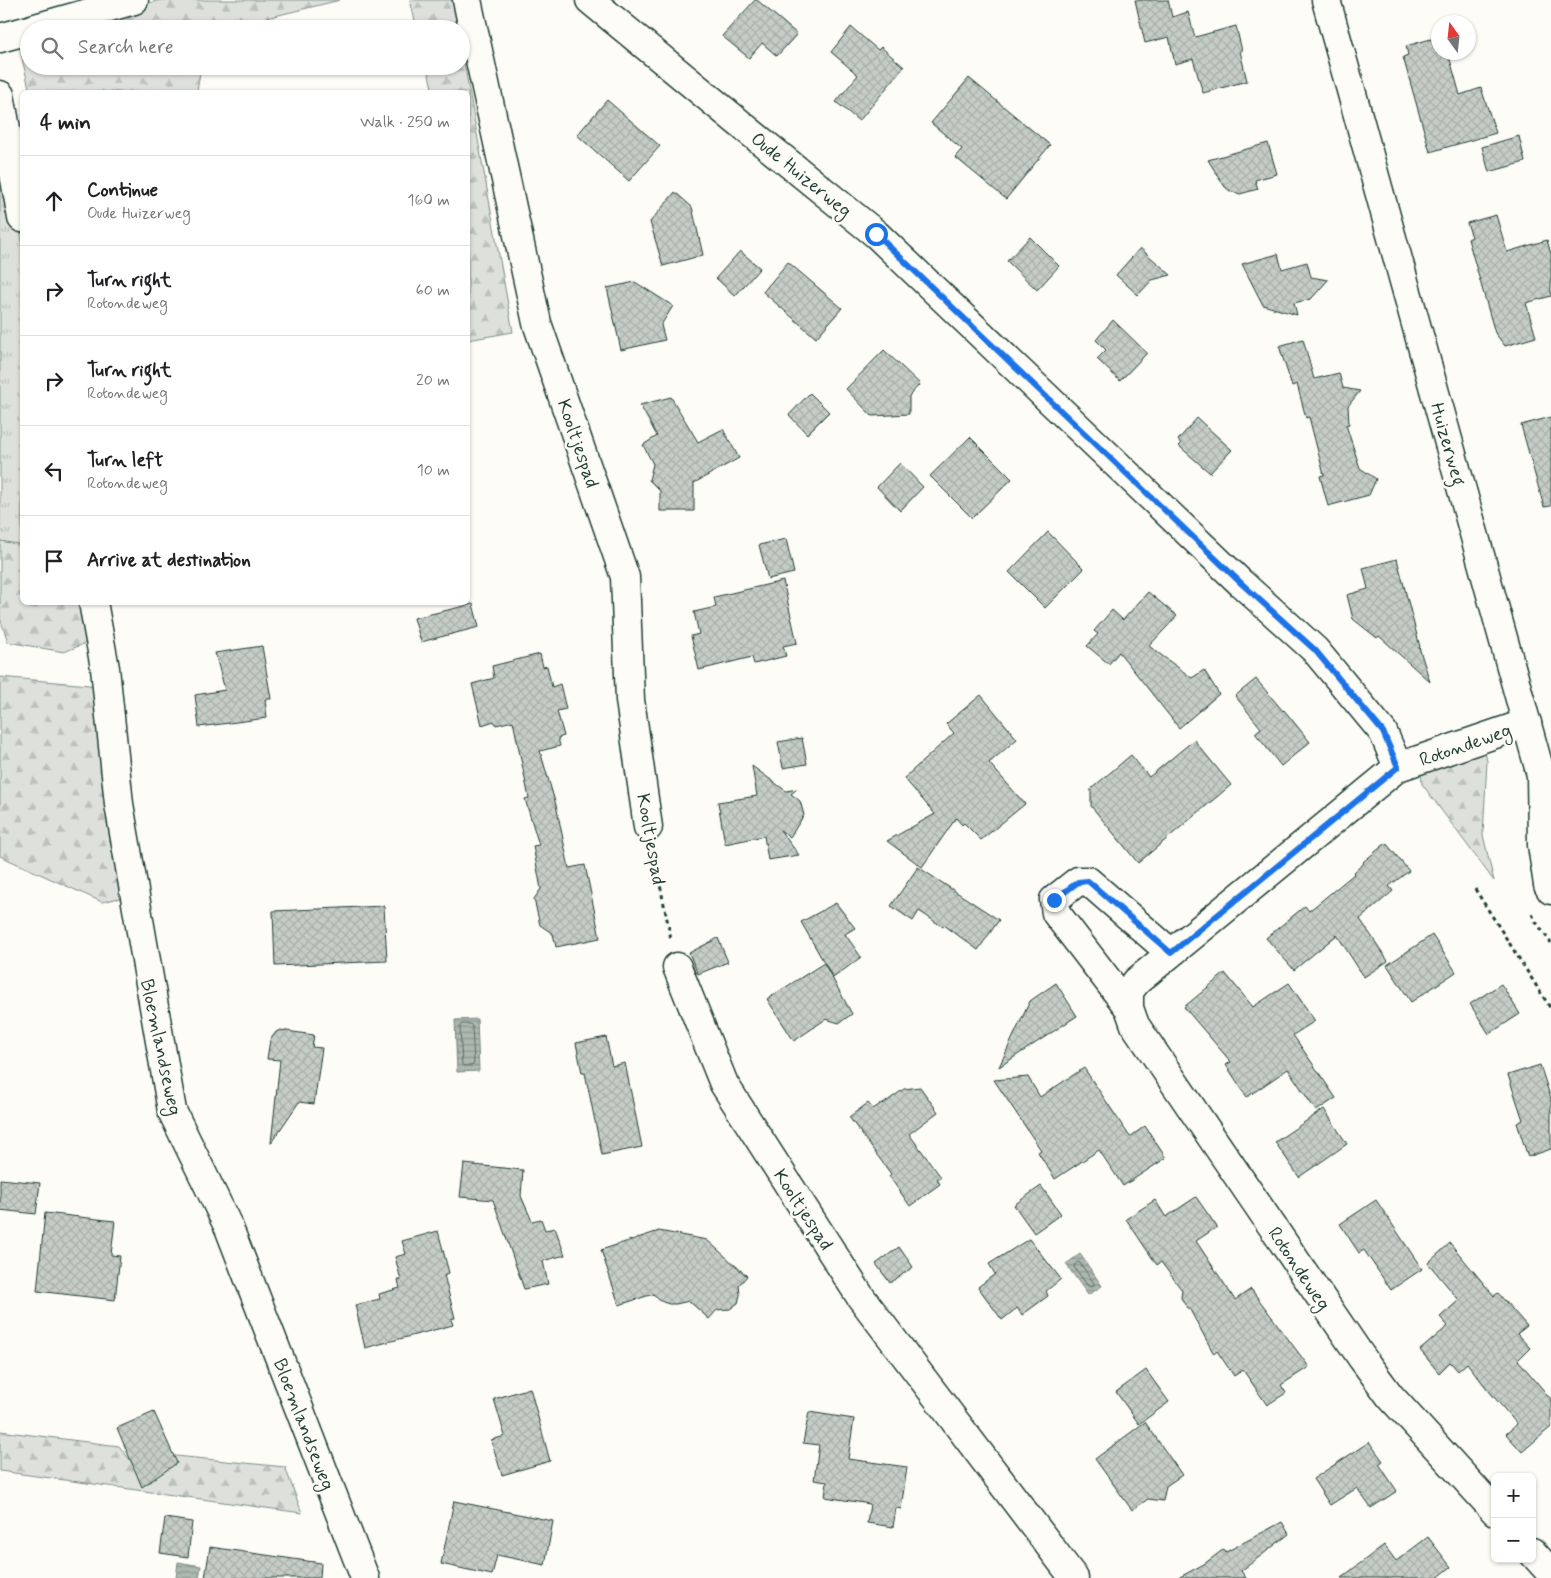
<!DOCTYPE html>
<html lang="en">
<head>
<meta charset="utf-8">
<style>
  :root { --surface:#fff; --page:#f2f2f2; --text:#202124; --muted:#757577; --line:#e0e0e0 }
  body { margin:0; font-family:Mynerve,sans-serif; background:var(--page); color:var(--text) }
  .controls { position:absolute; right:15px; bottom:15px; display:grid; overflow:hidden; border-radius:8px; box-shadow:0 1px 4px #0004 }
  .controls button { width:45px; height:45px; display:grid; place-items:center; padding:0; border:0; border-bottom:1px solid var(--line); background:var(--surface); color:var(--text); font:25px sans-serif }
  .compass { position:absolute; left:1431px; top:15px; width:45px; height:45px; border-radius:50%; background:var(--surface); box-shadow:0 1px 4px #0004; rotate:345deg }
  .stop { position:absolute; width:15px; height:15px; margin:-11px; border:4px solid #1a73e8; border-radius:50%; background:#fff }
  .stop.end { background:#1a73e8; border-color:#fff; box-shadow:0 1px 5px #0008 }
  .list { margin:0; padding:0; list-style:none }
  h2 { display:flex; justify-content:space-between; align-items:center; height:65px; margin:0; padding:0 20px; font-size:21px }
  h2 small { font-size:16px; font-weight:400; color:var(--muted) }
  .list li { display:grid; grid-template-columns:32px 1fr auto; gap:15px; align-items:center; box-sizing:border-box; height:90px; padding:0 20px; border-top:1px solid var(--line) }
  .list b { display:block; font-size:19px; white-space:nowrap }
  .list p { margin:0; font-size:16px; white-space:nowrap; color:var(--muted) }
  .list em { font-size:16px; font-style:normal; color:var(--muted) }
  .icon { flex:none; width:28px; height:28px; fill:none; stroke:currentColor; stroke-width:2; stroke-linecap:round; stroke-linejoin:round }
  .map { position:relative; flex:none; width:1551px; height:1578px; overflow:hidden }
  .search { position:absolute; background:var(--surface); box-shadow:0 1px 4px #0004; left:20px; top:20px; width:450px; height:55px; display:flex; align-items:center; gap:12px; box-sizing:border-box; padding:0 18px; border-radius:28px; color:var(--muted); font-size:19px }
  .panel { position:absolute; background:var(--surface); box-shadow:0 1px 4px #0004; left:20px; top:90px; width:450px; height:515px; border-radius:8px }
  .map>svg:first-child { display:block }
  .grass { fill:url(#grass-tufts); stroke:#7e8e88 }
  .forest { fill:url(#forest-firs); stroke:#7e8e88 }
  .water { fill:url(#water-rules); stroke:#75877f }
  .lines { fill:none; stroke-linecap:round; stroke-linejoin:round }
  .shore { stroke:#586e66; stroke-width:1 }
  .building { fill:url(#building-cross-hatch); stroke:#1f3d34 }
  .minor-casing { stroke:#1f3d34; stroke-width:31 }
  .secondary-casing { stroke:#1f3d34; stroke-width:31 }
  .path { stroke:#1f3d34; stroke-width:3; stroke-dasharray:4 4; stroke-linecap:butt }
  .minor { stroke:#fdfcf7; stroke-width:28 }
  .secondary { stroke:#fdfcf7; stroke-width:28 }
  .route { stroke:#1a73e8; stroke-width:6 }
  .labels { text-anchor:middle; stroke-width:5; stroke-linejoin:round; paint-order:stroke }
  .street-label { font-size:19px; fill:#1f3d34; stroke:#fdfcf7 }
</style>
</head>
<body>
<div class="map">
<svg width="1551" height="1578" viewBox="0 0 1551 1578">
  <defs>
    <pattern id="grass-tufts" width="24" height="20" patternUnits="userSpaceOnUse" patternTransform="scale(1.25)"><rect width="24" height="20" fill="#dde0db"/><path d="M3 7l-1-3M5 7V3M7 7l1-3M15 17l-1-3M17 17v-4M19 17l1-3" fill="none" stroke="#bdc1bd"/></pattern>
    <pattern id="forest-firs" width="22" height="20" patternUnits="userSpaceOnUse" patternTransform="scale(1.25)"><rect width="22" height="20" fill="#dde0db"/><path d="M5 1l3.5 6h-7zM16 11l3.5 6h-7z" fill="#bdc1bd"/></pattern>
    <pattern id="water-rules" width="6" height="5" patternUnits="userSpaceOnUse" patternTransform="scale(1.25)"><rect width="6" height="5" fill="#aeb8b1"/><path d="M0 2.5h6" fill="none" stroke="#8d9791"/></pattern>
    <pattern id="building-cross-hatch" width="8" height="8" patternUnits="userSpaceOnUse" patternTransform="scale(1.25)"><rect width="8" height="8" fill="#c6cdc7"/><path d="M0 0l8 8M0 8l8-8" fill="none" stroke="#aab1ac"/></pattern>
  </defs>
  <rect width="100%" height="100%" fill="#fdfcf7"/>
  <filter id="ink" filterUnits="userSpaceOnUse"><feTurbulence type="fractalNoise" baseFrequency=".02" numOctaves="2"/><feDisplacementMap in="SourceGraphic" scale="10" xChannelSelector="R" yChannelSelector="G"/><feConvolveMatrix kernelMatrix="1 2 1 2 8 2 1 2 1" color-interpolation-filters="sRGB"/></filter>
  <g filter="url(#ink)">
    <path class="grass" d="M 0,134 L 13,189 L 22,241 L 22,545 L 0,541 Z"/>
    <path class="forest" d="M 161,0 L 340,0 L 234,26 L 231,29 L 38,29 Z
      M 410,0 L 453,0 L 458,29 L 417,29 Z
      M 29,38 L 29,66 L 201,66 L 197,92 L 30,92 L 20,50 Z
      M 461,46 L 513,332 L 468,340 L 468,92 L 433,92 L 427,66 L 461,66 Z
      M 0,541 L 22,545 L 22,602 L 84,603 L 91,641 L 64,652 L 8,642 L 0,618 Z
      M 0,677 L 100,686 L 128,896 L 102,902 L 0,856 Z
      M 1483,742 L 1487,761 L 1483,835 L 1494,881 L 1422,784 L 1421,774 Z
      M 0,1431 L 119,1446 L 130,1460 L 146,1453 L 285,1467 L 302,1513 L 0,1471 Z"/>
    <path class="water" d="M 477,1019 L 479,1071 L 457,1072 L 455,1020 Z
      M 1080,1254 L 1102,1286 L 1088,1295 L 1066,1264 Z
      M 178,1562 L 201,1566 L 199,1578 L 176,1578 Z"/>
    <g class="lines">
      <path class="shore" d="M 462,1024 L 470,1024 L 472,1026 L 474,1063 L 472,1066 L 464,1066 L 462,1065 L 460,1027 Z
        M 1078,1262 L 1080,1263 L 1094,1283 L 1094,1285 L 1091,1287 L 1088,1286 L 1074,1267 L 1075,1265 Z"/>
    </g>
    <path class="building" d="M 755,0 L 757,0 L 797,34 L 777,56 L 762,43 L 749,58 L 722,36 Z
      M 1135,0 L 1168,0 L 1172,17 L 1188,12 L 1195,37 L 1236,26 L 1242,51 L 1240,51 L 1247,81 L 1203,93 L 1193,59 L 1175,64 L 1169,37 L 1145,43 Z
      M 851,27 L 878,50 L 881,47 L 904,67 L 859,121 L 836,102 L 858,75 L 831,52 Z
      M 1438,37 L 1438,52 L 1448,52 L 1460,95 L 1481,88 L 1496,133 L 1430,152 L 1403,57 L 1408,55 L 1406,46 Z
      M 969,78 L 1050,145 L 1006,199 L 955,157 L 962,149 L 931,123 Z
      M 607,100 L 660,146 L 629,181 L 577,135 Z
      M 1519,136 L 1525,162 L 1489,172 L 1482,147 Z
      M 1268,143 L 1277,174 L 1255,180 L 1258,189 L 1240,194 L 1230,191 L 1225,187 L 1208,160 Z
      M 675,192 L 692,207 L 703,255 L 663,266 L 650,222 Z
      M 1496,215 L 1507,252 L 1547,240 L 1551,254 L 1551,296 L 1526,303 L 1536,337 L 1505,346 L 1495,333 L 1468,239 L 1472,237 L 1467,223 Z
      M 1030,237 L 1059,266 L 1037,290 L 1007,261 Z
      M 1140,248 L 1171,275 L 1152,280 L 1138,295 L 1116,275 Z
      M 740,251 L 760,268 L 735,296 L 716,278 Z
      M 1278,254 L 1282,269 L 1307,262 L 1311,277 L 1328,280 L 1311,299 L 1294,303 L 1297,315 L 1263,305 L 1242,264 Z
      M 788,262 L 842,308 L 816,338 L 763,292 Z
      M 635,282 L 673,306 L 661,325 L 665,340 L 621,350 L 607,288 Z
      M 1113,320 L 1147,353 L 1120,381 L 1097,359 L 1106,350 L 1096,340 Z
      M 1303,339 L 1314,379 L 1339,373 L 1343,388 L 1360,391 L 1348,406 L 1349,424 L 1346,425 L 1360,468 L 1376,479 L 1369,495 L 1328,506 L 1320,476 L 1324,475 L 1309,417 L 1306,418 L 1297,384 L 1292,386 L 1279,346 Z
      M 884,350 L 920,384 L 909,396 L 909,414 L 872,416 L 846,389 Z
      M 810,393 L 829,412 L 807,434 L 789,415 Z
      M 671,397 L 698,442 L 723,429 L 739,458 L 694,483 L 694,511 L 660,511 L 660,491 L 649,480 L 653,464 L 643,445 L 657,436 L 640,405 Z
      M 1551,417 L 1551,506 L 1544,507 L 1521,425 Z
      M 1197,418 L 1232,450 L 1210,473 L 1179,446 L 1181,444 L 1178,440 Z
      M 970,437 L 1012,479 L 972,518 L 930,476 Z
      M 900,463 L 923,487 L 900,511 L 877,487 Z
      M 1048,532 L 1084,569 L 1045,608 L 1009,572 Z
      M 786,539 L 794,573 L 768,579 L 759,545 Z
      M 1397,559 L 1420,647 L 1419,647 L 1430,682 L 1379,636 L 1377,638 L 1353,619 L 1347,595 L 1368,589 L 1363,568 Z
      M 783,581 L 797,643 L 783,646 L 786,656 L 754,664 L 752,657 L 699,670 L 691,636 L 699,634 L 694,612 L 716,607 L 714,597 Z
      M 1148,592 L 1177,616 L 1149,646 L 1192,678 L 1204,670 L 1219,694 L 1179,728 L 1119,652 L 1109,664 L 1087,646 L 1098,634 L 1094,631 L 1112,610 L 1123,620 Z
      M 473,604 L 479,627 L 421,642 L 414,618 Z
      M 262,646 L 271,699 L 265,699 L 267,718 L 199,727 L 195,695 L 225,690 L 215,653 Z
      M 540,654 L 543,667 L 547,666 L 552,687 L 560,684 L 566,709 L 557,711 L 564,736 L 558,738 L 560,746 L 540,751 L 556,805 L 569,868 L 585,865 L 600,938 L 556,947 L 553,934 L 540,925 L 534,899 L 541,889 L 533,846 L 539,845 L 525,799 L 529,798 L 513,721 L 496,725 L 494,721 L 482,725 L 472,684 L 494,678 L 492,666 Z
      M 1256,679 L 1283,711 L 1284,710 L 1310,742 L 1281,766 L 1255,733 L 1261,728 L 1235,696 Z
      M 981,695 L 1017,739 L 989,763 L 1025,804 L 981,840 L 964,823 L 962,825 L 956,818 L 922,867 L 887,841 L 935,814 L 904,778 L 954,733 L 946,724 Z
      M 802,738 L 807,764 L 783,768 L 778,742 Z
      M 1194,740 L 1231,785 L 1138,863 L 1091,806 L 1091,789 L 1131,755 L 1149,777 Z
      M 752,766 L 786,791 L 797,789 L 791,794 L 800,801 L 804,815 L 790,837 L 780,830 L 799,855 L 768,860 L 764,836 L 725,844 L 718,802 L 757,796 Z
      M 1386,843 L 1409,871 L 1389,886 L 1393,891 L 1360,919 L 1388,961 L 1364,977 L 1337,935 L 1294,970 L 1266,938 L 1305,906 L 1309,911 L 1354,874 L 1353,873 L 1364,863 L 1363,862 Z
      M 918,867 L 999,920 L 978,950 L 944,925 L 943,927 L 919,911 L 913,921 L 891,906 Z
      M 836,903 L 855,928 L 845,934 L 861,957 L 833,978 L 801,922 Z
      M 384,906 L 387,961 L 275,966 L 273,911 Z
      M 1432,935 L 1456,972 L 1411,1002 L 1387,965 Z
      M 718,938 L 728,962 L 698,974 L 689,953 Z
      M 824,963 L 852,1014 L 839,1023 L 826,1019 L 794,1041 L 767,999 Z
      M 1225,973 L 1253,1007 L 1289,983 L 1315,1021 L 1293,1035 L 1336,1098 L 1316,1111 L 1288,1069 L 1247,1097 L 1226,1065 L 1231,1062 L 1184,1007 Z
      M 1056,983 L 1077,1016 L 999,1067 L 1030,1001 Z
      M 1501,984 L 1520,1014 L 1489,1034 L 1470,1004 Z
      M 280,1030 L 314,1035 L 312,1047 L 322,1048 L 314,1104 L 299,1102 L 271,1143 L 280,1060 L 267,1059 L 270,1040 L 276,1032 Z
      M 606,1037 L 612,1066 L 625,1063 L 642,1147 L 602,1155 L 585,1073 L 582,1073 L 576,1043 Z
      M 1540,1065 L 1551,1099 L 1551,1149 L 1528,1157 L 1517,1123 L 1523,1120 L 1508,1075 Z
      M 1084,1068 L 1130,1137 L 1145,1126 L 1166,1158 L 1123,1186 L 1099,1150 L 1055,1179 L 1038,1152 L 1041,1150 L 994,1080 L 1028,1077 L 1040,1097 Z
      M 920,1087 L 938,1112 L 909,1134 L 941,1177 L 937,1179 L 940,1184 L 910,1206 L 889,1176 L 891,1174 L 849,1117 L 868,1103 L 873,1109 L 882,1103 L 883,1104 L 904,1089 Z
      M 1324,1109 L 1347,1144 L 1299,1177 L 1275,1142 Z
      M 464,1164 L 523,1170 L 521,1196 L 532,1221 L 541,1219 L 545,1230 L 555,1228 L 565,1255 L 543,1261 L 548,1284 L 524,1289 L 493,1200 L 460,1197 Z
      M 0,1179 L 40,1183 L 36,1214 L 0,1210 Z
      M 1041,1186 L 1061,1214 L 1034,1233 L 1014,1205 Z
      M 1196,1197 L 1217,1227 L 1196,1241 L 1235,1300 L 1251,1289 L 1309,1367 L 1281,1385 L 1286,1393 L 1267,1405 L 1243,1370 L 1234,1376 L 1217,1351 L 1214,1354 L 1189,1308 L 1187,1308 L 1181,1298 L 1182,1290 L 1161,1262 L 1157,1265 L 1126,1219 L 1155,1200 L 1166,1217 Z
      M 1376,1200 L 1422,1269 L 1391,1290 L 1364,1250 L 1359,1253 L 1340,1224 Z
      M 45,1213 L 115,1221 L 111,1255 L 120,1256 L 115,1300 L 37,1291 Z
      M 438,1231 L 449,1273 L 444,1275 L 455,1318 L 451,1319 L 453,1325 L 365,1348 L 355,1305 L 380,1299 L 379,1294 L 400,1288 L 398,1280 L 401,1280 L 395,1257 L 406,1254 L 402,1241 Z
      M 659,1231 L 707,1240 L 747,1276 L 739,1285 L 740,1295 L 738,1303 L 730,1309 L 717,1310 L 709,1319 L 689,1301 L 676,1304 L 669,1304 L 663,1302 L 653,1294 L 619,1305 L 601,1250 Z
      M 1029,1239 L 1061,1279 L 1046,1291 L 1048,1296 L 1022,1315 L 1017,1308 L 1002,1320 L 978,1287 L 995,1274 L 989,1264 Z
      M 1450,1243 L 1494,1296 L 1498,1293 L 1527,1326 L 1517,1334 L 1530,1348 L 1518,1360 L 1551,1399 L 1551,1427 L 1522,1452 L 1506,1434 L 1517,1424 L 1488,1390 L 1467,1363 L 1458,1371 L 1450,1362 L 1439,1373 L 1420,1350 L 1448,1326 L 1440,1317 L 1459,1300 L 1428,1263 Z
      M 899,1247 L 913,1267 L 890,1283 L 876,1264 Z
      M 1146,1370 L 1169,1402 L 1139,1424 L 1116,1392 Z
      M 530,1388 L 550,1461 L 502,1475 L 491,1440 L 505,1436 L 494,1399 Z
      M 154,1412 L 177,1463 L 142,1487 L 117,1428 Z
      M 809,1412 L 854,1419 L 848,1459 L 907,1467 L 901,1509 L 896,1508 L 893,1527 L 867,1523 L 870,1504 L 825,1497 L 827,1482 L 814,1480 L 819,1445 L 803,1443 Z
      M 1145,1422 L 1182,1475 L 1166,1486 L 1163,1501 L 1148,1499 L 1132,1510 L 1095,1459 Z
      M 1369,1442 L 1383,1461 L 1379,1464 L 1397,1491 L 1371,1508 L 1357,1488 L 1330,1505 L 1313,1479 Z
      M 454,1501 L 553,1521 L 545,1565 L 497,1555 L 492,1575 L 441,1564 Z
      M 165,1518 L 192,1522 L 188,1557 L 160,1553 Z
      M 1282,1522 L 1289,1534 L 1241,1571 L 1246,1578 L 1178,1578 L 1204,1564 L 1224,1549 L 1226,1552 Z
      M 1428,1537 L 1451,1567 L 1437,1578 L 1341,1578 L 1384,1545 L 1396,1561 Z
      M 210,1547 L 321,1563 L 320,1578 L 205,1578 Z"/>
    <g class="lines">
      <defs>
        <path id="minor" d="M 467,0 L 537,323 L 625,577 L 630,700 L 648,827
          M 590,0 L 755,136 L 876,234 L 1242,584 L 1315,650 L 1383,732 L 1398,767
          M 32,29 L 134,0
          M 0,38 L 29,30
          M 0,95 L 22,218
          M 93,602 L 105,668 L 119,804 L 172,1111 L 229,1228 L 365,1578
          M 677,967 L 724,1084 L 860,1296 L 1074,1578
          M 1129,1008 L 1056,913 L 1054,900 L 1078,881 L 1088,881 L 1171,953
          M 1495,1511 L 1390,1396 L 1362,1358 L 1135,1025 L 1129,1008 L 1129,991 L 1137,981 L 1398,767 L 1527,723
          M 1532,1552 L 1551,1573"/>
        <path id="secondary" d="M 1326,0 L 1541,775 L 1542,845 L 1548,885 L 1551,890"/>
      </defs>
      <use href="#minor" class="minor-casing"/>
      <use href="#secondary" class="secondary-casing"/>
      <path class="path" d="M 654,855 L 671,939
        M 1475,889 L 1551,1009
        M 1532,914 L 1536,922 L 1551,943"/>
      <use href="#minor" class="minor"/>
      <use href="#secondary" class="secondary"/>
    </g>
  </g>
  <g class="lines" filter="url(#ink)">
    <path class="route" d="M 876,234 L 1242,584 L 1315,650 L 1383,732 L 1398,767 L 1171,953 L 1088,881 L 1078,882 L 1054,900"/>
  </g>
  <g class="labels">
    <g class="street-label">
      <text transform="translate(802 174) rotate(39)" y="7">Oude Huizerweg</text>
      <text transform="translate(579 443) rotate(71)" y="7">Kooltjespad</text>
      <text transform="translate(1449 444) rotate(74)" y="7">Huizerweg</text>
      <text transform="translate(1465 744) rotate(-19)" y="7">Rotondeweg</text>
      <text transform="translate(652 839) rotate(80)" y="7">Kooltjespad</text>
      <text transform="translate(162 1047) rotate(78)" y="7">Bloemlandseweg</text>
      <text transform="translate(804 1209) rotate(57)" y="7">Kooltjespad</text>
      <text transform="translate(1300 1268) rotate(56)" y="7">Rotondeweg</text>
      <text transform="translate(305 1424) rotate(69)" y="7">Bloemlandseweg</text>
    </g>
  </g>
</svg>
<div class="controls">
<button>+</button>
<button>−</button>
</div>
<svg class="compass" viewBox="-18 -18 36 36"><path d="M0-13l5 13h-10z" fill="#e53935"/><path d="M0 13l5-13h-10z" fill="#757577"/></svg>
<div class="stop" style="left:876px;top:234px"></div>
<div class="stop end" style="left:1054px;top:900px"></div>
<div class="search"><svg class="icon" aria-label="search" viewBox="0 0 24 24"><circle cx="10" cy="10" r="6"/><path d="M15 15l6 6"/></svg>Search here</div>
<section class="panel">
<h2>4 min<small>Walk · 250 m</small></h2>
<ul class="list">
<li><svg class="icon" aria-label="ahead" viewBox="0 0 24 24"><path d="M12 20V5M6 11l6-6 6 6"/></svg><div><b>Continue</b><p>Oude Huizerweg</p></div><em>160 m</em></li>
<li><svg class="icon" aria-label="right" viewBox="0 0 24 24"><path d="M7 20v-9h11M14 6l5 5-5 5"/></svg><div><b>Turn right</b><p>Rotondeweg</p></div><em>60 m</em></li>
<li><svg class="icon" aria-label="right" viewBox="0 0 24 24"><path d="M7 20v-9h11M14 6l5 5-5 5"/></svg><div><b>Turn right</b><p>Rotondeweg</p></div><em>20 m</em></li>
<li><svg class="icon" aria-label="left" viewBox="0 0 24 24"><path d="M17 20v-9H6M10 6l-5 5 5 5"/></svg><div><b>Turn left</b><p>Rotondeweg</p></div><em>10 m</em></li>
<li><svg class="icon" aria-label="arrive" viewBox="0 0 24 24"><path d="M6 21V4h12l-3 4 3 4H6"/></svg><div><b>Arrive at destination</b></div></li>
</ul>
</section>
</div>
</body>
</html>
